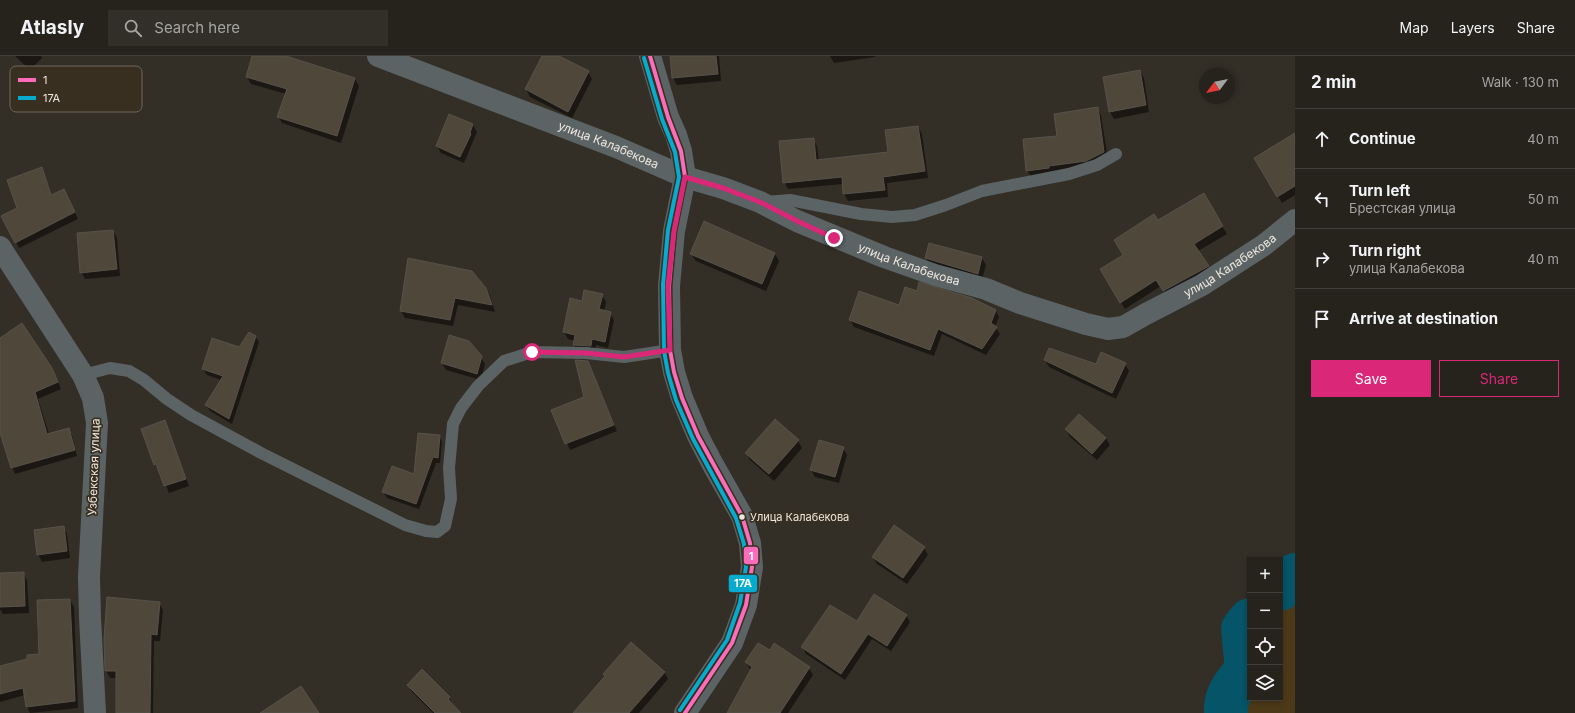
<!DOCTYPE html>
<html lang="en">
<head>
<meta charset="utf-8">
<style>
  :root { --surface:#26221c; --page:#322f29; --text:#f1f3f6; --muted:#a4a4a3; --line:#423f3b; --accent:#db2777 }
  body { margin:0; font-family:Inter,sans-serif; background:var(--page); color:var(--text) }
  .controls { position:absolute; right:12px; bottom:12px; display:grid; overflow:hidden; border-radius:0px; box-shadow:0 2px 6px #0003 }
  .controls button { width:36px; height:36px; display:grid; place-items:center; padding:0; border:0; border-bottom:1px solid var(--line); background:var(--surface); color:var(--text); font:20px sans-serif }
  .compass { position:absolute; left:1199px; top:12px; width:36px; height:36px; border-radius:50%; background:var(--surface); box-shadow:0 2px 6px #0003; rotate:238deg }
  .stop { position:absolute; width:12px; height:12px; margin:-9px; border:3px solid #db2777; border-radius:50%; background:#fff }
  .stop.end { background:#db2777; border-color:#fff; box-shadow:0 1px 4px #0008 }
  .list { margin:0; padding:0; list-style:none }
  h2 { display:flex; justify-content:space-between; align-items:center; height:52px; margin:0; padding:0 16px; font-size:17px }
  h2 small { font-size:13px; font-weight:400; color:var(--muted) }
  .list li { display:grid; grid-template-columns:26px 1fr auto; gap:12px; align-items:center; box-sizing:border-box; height:60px; padding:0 16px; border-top:1px solid var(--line) }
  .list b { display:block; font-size:15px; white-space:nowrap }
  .list p { margin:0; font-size:13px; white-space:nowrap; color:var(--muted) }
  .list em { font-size:13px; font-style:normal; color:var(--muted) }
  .actions { display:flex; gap:8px; padding:12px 16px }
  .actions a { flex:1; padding:9px 0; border:1px solid var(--accent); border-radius:0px; text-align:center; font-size:14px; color:var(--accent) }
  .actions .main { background:var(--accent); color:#fff }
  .icon { flex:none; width:22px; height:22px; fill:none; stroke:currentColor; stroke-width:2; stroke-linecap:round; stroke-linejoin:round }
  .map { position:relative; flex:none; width:1295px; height:657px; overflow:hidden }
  header { display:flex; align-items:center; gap:24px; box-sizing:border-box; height:56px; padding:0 20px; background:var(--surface); border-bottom:1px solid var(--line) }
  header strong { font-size:19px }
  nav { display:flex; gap:22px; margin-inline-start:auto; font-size:14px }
  .search { width:280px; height:36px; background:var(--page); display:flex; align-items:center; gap:10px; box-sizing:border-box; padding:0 14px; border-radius:0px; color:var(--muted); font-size:15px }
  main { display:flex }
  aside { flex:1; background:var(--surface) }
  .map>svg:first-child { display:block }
  .green { fill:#4c3917 }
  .shadow { fill:#0007 }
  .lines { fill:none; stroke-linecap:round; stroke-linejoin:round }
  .river { stroke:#055468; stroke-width:44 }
  .building { fill:#4f483a; stroke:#56524b }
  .lane { stroke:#5b6365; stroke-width:12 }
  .street { stroke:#5b6365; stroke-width:22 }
  .bus-1-casing { stroke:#382f21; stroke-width:7 }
  .bus-2-casing { stroke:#382f21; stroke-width:7 }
  .bus-1 { stroke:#fb6dba; stroke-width:4 }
  .bus-2 { stroke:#06acd0; stroke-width:4 }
  .route { stroke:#db2777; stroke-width:5 }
  .bus-dot { fill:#ede7de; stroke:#382f21; stroke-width:1.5 }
  .labels { text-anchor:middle; stroke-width:3.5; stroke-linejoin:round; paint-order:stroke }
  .bus-label { font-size:11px; fill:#ede7de; stroke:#382f21; text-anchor:start }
  .street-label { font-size:12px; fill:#ede7de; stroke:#382f21 }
  .key { fill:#382f21; stroke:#6e665a; stroke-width:1 }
  .key-label { font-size:11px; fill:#ede7de }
  .line-badge { stroke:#382f21; stroke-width:1.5 }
  .badge-label { font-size:11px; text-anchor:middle; font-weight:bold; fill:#fff }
</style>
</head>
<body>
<header>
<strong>Atlasly</strong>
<div class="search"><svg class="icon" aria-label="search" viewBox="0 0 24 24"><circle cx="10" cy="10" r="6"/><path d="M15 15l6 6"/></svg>Search here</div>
<nav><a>Map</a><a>Layers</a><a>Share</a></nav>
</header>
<main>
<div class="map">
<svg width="1295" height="657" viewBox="0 0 1295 657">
  <rect width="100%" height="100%" fill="#332e26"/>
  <path class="green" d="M 1295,519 L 1295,657 L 1226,657 C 1224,640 1237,626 1247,614 L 1243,573 L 1250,564 L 1250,642 L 1280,642 L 1280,533 Z"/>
  <path class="shadow" d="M 15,0 L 41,0 L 42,2 L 30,14 Z
    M 253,0 L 279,0 L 355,23 L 359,30 L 341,87 L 282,67 L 278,60 L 286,38 L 251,28 L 247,21 Z
    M 543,0 L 557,0 L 588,16 L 592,23 L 572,62 L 530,41 L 526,33 Z
    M 671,0 L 719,0 L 721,25 L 677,29 L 673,22 Z
    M 830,0 L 875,0 L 875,1 L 834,7 Z
    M 1140,15 L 1144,22 L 1149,56 L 1114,63 L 1110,56 Z
    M 1097,52 L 1101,59 L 1108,103 L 1031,121 L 1027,114 L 1058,80 Z
    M 450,59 L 473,69 L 477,76 L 464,107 L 441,97 L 437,90 Z
    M 918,71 L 922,78 L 928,122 L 887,127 L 888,141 L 848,145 L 844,138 L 843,128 L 788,133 L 784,126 L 813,83 L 817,90 L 819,105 L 889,97 Z
    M 1295,90 L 1295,139 L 1282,147 L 1255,103 Z
    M 42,113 L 52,140 L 67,140 L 78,163 L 19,192 L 16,186 L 18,152 Z
    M 1203,139 L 1227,178 L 1198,195 L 1212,217 L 1168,241 L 1161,230 L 1125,253 L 1101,214 L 1124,199 L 1158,166 Z
    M 113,175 L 117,182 L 120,220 L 85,223 L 81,216 Z
    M 691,198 L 775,198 L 779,205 L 766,235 L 696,205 Z
    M 926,202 L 982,202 L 986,209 L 982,224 L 930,209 Z
    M 486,232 L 490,240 L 495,256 L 458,249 L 453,270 L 405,262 L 401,255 Z
    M 602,239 L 606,246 L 604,255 L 610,257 L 614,264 L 608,292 L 596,289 L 594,297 L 578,296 L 574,289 L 575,285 L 568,283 L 564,276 L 583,246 Z
    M 899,250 L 996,255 L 999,261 L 995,271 L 1000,278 L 986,299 L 942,278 L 934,300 L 854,271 L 850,264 Z
    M 255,280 L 259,286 L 232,368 L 210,355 L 206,349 L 221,324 L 207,319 L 203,313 L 240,293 Z
    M 0,283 L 52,312 L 61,333 L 38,343 L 49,378 L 68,373 L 72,379 L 77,400 L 15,418 L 12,411 L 0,373 Z
    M 481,301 L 485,308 L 481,324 L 446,314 L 442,307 Z
    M 1045,304 L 1096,309 L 1125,308 L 1129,315 L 1116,343 L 1049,311 Z
    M 588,306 L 617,375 L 570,394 L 553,355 L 585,342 Z
    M 164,366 L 168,373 L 189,430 L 169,437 L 160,415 L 155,409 L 142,374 Z
    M 1066,374 L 1106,382 L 1110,389 L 1097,404 L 1070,381 Z
    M 439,380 L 442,386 L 440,407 L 436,407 L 419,453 L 387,442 L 383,436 L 415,419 Z
    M 798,385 L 802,392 L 774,425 L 750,404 L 746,397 Z
    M 843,392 L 847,399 L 839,427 L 815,421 L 811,414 Z
    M 63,471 L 67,478 L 70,502 L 42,506 L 38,498 Z
    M 924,492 L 928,499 L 907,528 L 877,508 L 873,501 Z
    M 23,517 L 27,524 L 29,557 L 3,558 L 0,553 L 0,518 Z
    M 70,544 L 74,551 L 78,652 L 30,657 L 27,651 L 25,639 L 0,646 L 0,611 L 28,603 L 40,599 Z
    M 159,547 L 163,554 L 160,585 L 154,585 L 153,657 L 117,657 L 117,622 L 110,622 L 106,615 Z
    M 906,559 L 910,566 L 891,595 L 872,583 L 845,624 L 806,598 L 803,592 L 858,567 Z
    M 770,596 L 809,612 L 813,619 L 788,657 L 728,657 L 751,615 L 746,606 Z
    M 664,616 L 668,623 L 639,657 L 574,657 L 606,621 L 604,618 Z
    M 408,629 L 449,642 L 459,657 L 433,657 L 412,636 Z"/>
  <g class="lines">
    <path class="river" d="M 1280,533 L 1295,519
      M 1226,657 C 1224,640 1236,626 1247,614 L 1243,573 L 1250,564"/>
  </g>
  <path class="building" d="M 252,0 L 286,0 L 355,22 L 337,80 L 277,61 L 287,33 L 246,21 Z
    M 542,0 L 559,0 L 589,15 L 568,56 L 525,33 Z
    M 670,0 L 716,0 L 718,18 L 672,22 Z
    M 1140,14 L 1146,49 L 1109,56 L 1103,21 Z
    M 1098,51 L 1104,96 L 1086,105 L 1049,110 L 1049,112 L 1026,115 L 1023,83 L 1057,80 L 1054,58 Z
    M 449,58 L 473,68 L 470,77 L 471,78 L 460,101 L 436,90 Z
    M 918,70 L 925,115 L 883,121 L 885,134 L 843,138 L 842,121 L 783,127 L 779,85 L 814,82 L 816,104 L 888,96 L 885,74 Z
    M 1295,77 L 1295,130 L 1277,141 L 1254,102 Z
    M 42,111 L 51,139 L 64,133 L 75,156 L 15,187 L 1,160 L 17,152 L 7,124 Z
    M 1204,137 L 1223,170 L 1194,188 L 1209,210 L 1163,235 L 1156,224 L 1120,247 L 1100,213 L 1123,199 L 1114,184 L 1154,158 L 1158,164 Z
    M 704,165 L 775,197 L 762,228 L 690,198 Z
    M 113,174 L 117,213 L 80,217 L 77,177 Z
    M 929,187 L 982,201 L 978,218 L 925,202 Z
    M 408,202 L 472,215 L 486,232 L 492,249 L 455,242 L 450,264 L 400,255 Z
    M 919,226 L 972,242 L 996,254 L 991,267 L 997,271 L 982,293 L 938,273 L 930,294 L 849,264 L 859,235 L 899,249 L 905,231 L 917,235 Z
    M 584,234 L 603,238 L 599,253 L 611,256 L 605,286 L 592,283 L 591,290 L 573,289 L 575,279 L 563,276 L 570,242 L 582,245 Z
    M 22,267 L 52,312 L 58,326 L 35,336 L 47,378 L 69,372 L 75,394 L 11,412 L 0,377 L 0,282 Z
    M 249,276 L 256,280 L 229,363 L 205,349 L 223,320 L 202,313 L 212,282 L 239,291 Z
    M 449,279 L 469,285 L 482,300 L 477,318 L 441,307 Z
    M 1049,292 L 1096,308 L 1101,296 L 1126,307 L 1112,337 L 1044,304 Z
    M 575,304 L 588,305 L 614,369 L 565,388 L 551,354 L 584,341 Z
    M 1079,358 L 1106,382 L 1092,398 L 1065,373 Z
    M 775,363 L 799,384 L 769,418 L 745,397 Z
    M 165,364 L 186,423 L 164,430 L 156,408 L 154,409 L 141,373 Z
    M 418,377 L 440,379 L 438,402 L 433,401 L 416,448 L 382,436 L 392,410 L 414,418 Z
    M 819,384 L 844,391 L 835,421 L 810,414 Z
    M 894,469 L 925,491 L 903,522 L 872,501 Z
    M 64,470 L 67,495 L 37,499 L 34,474 Z
    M 24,516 L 25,550 L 0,551 L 0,517 Z
    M 874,538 L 907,559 L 887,590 L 868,578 L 841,618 L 801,591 L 830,549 L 857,565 Z
    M 107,541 L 160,546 L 157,579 L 151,578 L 150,657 L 116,657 L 116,615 L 105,615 L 104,583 Z
    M 70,543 L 75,645 L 26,651 L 23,632 L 0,638 L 0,610 L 27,603 L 27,599 L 39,598 L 37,544 Z
    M 631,586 L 665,616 L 629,657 L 573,657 L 605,620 L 603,618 Z
    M 758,587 L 770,594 L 774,587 L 810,611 L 780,657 L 727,657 L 752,611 L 745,606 Z
    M 422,613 L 450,641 L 448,643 L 461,657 L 435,657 L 407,629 Z
    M 301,630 L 319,657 L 260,657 Z"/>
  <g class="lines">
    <path class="lane" d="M 765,146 L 790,144 L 861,158 L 892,161 L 915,159 L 946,149 L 982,135 L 1069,118 L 1097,109 L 1116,98
      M 83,319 L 110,312 L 129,315 L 144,324 L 167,343 L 191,359 L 261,397 L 405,469 L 426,475 L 437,476 L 445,470 L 451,443 L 449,412 L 453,368 L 461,352 L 478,330 L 504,305 L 532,296 L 586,297 L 624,301 L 670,294"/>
    <g class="street">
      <path id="s1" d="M 378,0 L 616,91 L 685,121 L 723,132 L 760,146 L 797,165 L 884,201 L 935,219 L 986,233 L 1020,247 L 1086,268 L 1108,273 L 1123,271 L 1146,258 L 1202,229 L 1264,189 L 1295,164"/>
      <path d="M 650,0 L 668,61 L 676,79 L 681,95 L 685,121 L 674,175 L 669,230 L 670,294 L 674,316 L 682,342 L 698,380 L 712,407 L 742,460 L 750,487 L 752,511 L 746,549 L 732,587 L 685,657"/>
      <path d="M 0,191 L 83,319 L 93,342 L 97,367 L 89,521 L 90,562 L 95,657"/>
    </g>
    <defs>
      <path id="bus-1" d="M 650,0 L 668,61 L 681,95 L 685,121 L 674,175 L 669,230 L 670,294 L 674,316 L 682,342 L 698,380 L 742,460 L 750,487 L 752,511 L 746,549 L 732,587 L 685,657"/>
      <path id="bus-2" d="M 644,2 L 662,63 L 675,96 L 679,121 L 668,174 L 663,229 L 664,295 L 668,317 L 676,344 L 693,383 L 736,462 L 744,488 L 746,511 L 740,547 L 727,584 L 680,654"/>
    </defs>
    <use href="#bus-1" class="bus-1-casing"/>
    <use href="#bus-2" class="bus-2-casing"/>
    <use href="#bus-1" class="bus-1"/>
    <use href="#bus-2" class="bus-2"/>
  </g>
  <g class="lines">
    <path class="route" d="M 532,296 L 586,297 L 624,301 L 670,294 L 668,230 L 674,175 L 685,121 L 723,132 L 760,146 L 797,165 L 834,182"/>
  </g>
  <circle class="bus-dot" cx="742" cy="461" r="3.5"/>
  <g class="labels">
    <g class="bus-label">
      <text x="750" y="465">Улица Калабекова</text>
    </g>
    <g class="street-label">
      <text dy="4" stroke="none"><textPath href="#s1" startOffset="247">улица Калабекова</textPath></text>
      <text dy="4" stroke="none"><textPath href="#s1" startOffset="571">улица Калабекова</textPath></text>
      <text dy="4" stroke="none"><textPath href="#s1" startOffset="919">улица Калабекова</textPath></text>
      <text transform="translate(94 411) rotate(-88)" y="4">Узбекская улица</text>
    </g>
  </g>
  <rect x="10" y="10" width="132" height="46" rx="6" class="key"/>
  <rect x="18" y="22" width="18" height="4" fill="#fb6dba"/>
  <rect x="18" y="40" width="18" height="4" fill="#06acd0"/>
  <g class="key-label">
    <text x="43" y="28">1</text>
    <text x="43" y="46">17А</text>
  </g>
  <g class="line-badge">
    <rect x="743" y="490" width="16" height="19" rx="4" fill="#fb6dba"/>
    <rect x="728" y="518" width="30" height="19" rx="4" fill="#06acd0"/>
  </g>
  <g class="badge-label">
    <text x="751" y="504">1</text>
    <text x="743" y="531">17А</text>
  </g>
</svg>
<div class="controls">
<button>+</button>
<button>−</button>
<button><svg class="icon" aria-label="locate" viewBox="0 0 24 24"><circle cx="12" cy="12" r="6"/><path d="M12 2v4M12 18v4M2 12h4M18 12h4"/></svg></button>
<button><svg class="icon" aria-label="layers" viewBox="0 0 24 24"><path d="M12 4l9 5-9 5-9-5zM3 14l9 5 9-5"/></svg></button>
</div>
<svg class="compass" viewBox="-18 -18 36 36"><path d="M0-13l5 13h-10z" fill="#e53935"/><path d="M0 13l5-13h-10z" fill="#a4a4a3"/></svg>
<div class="stop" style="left:532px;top:296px"></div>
<div class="stop end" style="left:834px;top:182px"></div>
</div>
<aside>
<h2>2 min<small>Walk · 130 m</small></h2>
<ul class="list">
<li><svg class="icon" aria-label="ahead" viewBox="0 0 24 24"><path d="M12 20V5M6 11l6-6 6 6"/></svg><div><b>Continue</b></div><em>40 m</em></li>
<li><svg class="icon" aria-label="left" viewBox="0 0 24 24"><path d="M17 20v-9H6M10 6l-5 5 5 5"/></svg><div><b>Turn left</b><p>Брестская улица</p></div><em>50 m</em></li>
<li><svg class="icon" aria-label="right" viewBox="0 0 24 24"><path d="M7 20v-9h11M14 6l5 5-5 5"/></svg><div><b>Turn right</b><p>улица Калабекова</p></div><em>40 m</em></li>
<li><svg class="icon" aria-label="arrive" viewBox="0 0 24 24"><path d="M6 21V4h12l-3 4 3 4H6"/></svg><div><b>Arrive at destination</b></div></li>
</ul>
<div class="actions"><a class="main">Save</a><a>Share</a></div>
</aside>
</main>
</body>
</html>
